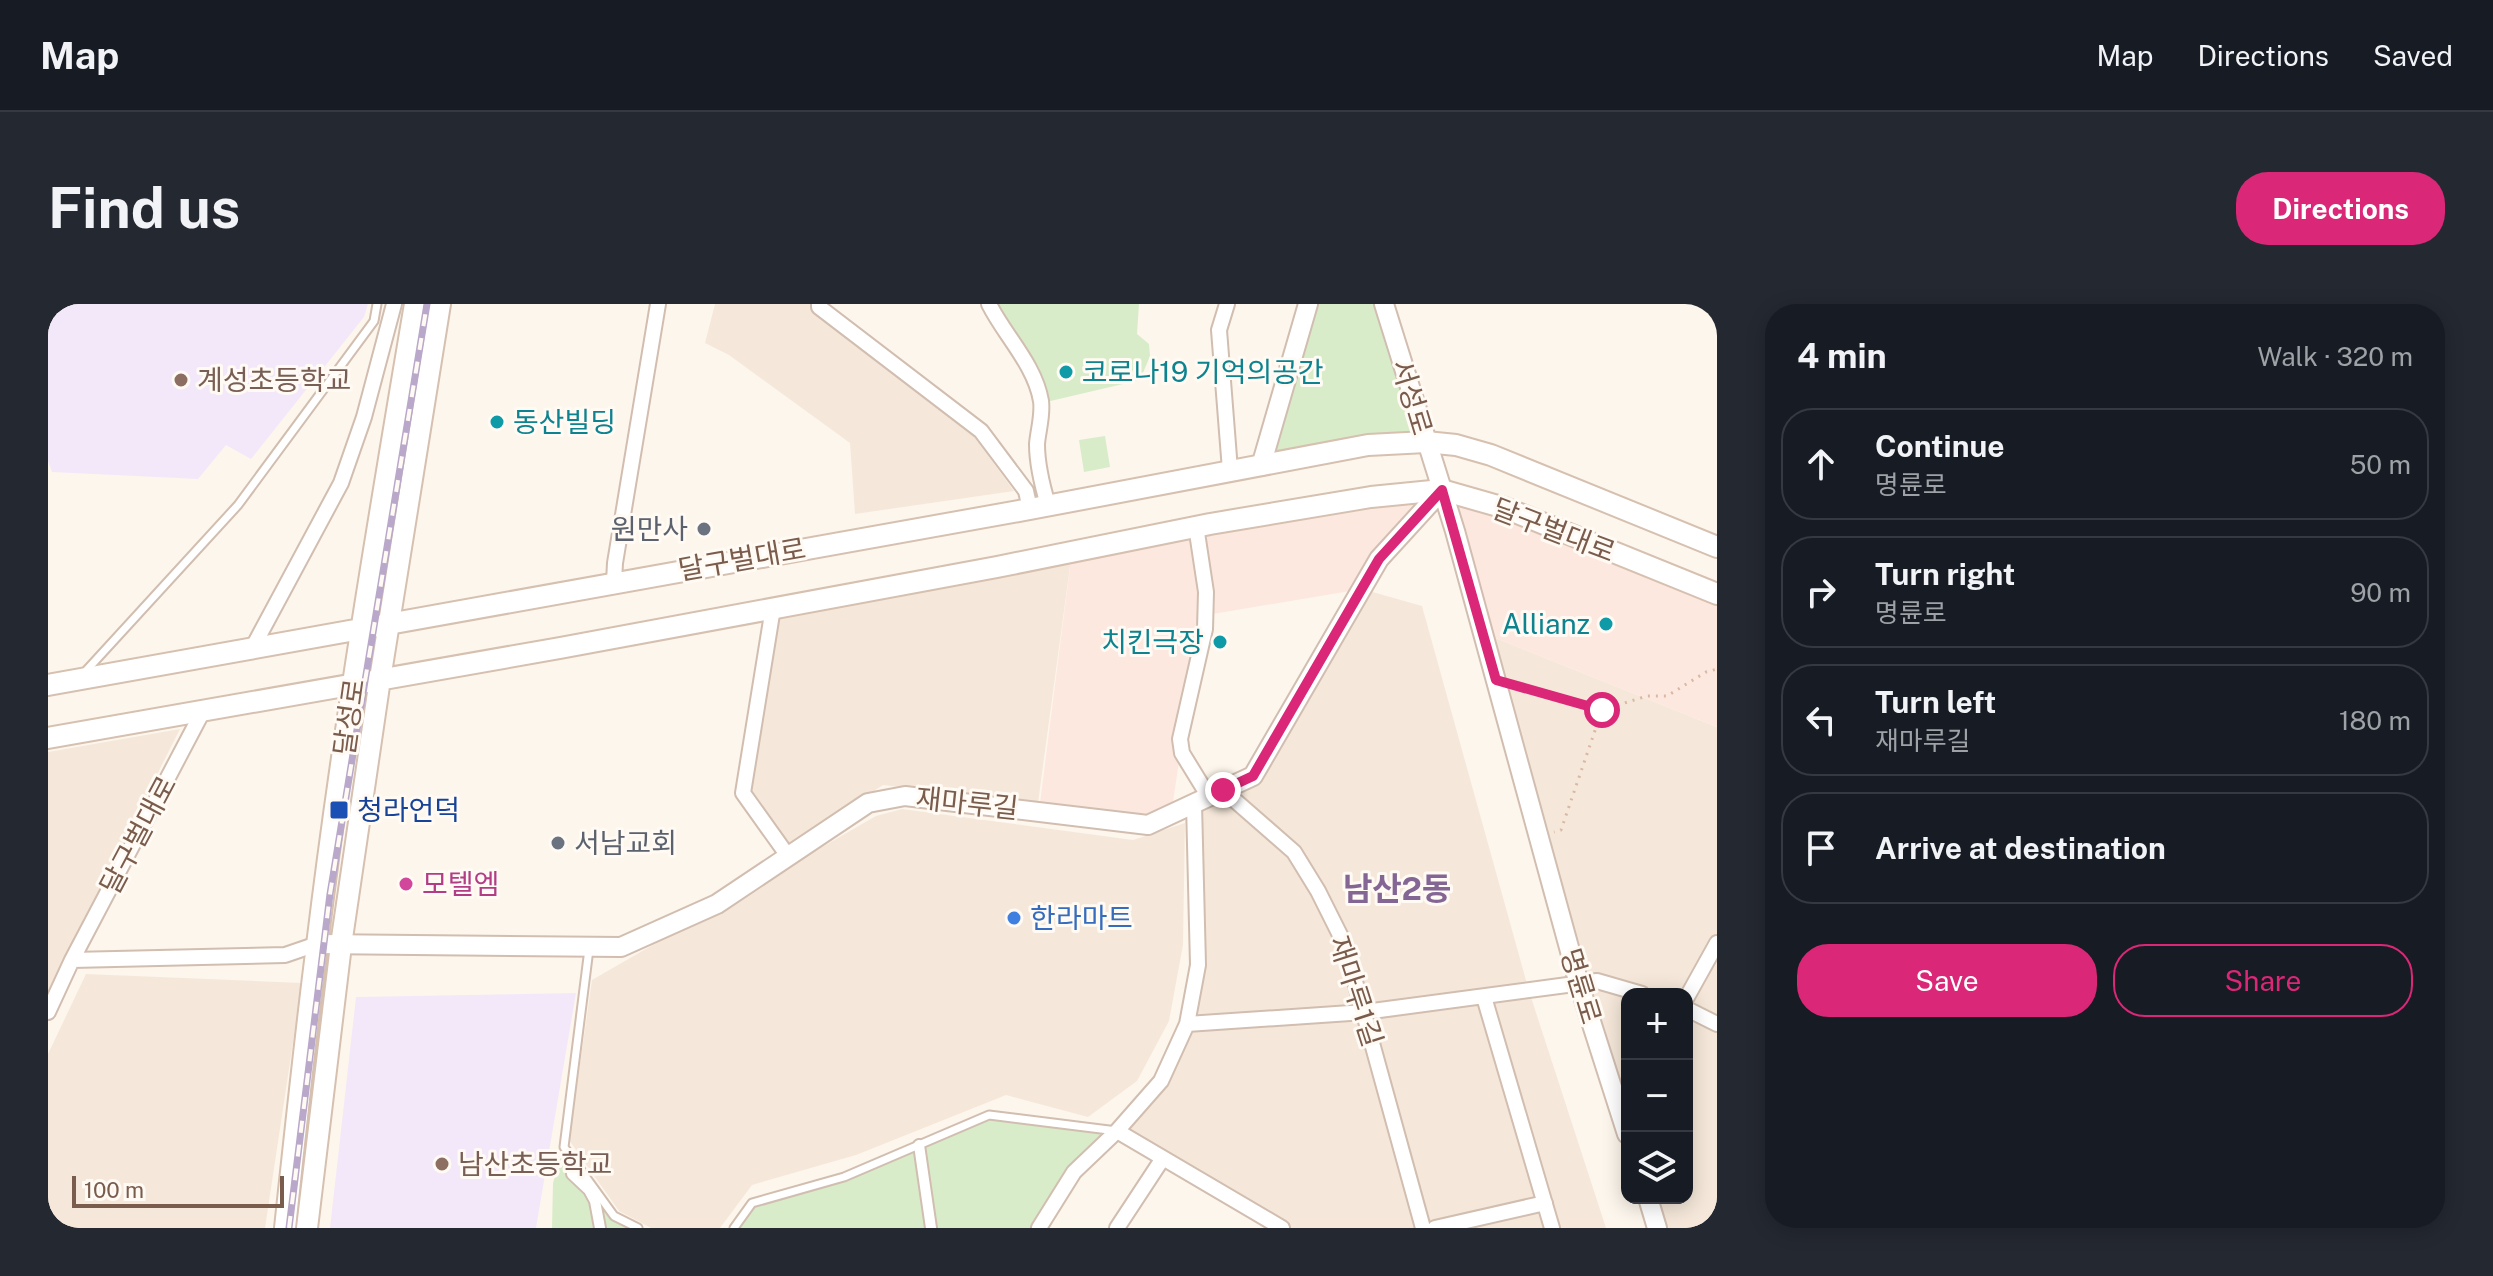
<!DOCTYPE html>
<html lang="en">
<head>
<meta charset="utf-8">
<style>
  :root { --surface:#171b24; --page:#242831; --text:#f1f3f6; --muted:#9ea1a6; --line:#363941; --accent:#db2777 }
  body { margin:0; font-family:"Public Sans","Noto Sans KR",sans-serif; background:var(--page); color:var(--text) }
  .controls { position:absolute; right:24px; bottom:24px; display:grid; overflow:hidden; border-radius:16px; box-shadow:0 4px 20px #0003 }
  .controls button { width:72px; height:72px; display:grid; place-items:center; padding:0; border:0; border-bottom:2px solid var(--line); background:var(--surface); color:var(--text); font:40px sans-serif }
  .scale { position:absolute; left:24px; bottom:20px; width:212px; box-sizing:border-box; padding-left:8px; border:4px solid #7a5c4d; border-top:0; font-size:22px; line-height:28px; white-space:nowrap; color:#7a5c4d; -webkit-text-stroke:6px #fffaf3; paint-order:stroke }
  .stop { position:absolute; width:24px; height:24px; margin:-18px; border:6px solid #db2777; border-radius:50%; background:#fff }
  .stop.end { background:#db2777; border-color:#fff; box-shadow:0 2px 8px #0008 }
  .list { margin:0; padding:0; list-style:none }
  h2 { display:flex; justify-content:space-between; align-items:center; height:104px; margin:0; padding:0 32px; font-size:34px }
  h2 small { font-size:26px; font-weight:400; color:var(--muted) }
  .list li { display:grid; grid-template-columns:52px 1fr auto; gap:24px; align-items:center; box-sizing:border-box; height:112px; margin:0 16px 16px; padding:0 16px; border:2px solid var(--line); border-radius:32px }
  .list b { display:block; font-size:30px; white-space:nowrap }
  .list p { margin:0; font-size:26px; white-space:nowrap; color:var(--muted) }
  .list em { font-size:26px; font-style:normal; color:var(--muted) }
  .actions { display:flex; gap:16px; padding:24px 32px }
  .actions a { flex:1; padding:18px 0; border:2px solid var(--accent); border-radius:32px; text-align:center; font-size:28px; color:var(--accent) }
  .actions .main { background:var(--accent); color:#fff }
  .icon { flex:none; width:44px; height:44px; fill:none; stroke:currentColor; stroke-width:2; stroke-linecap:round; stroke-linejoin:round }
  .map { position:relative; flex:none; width:1669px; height:924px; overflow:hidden; border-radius:32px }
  header { display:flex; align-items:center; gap:48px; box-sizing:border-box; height:112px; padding:0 40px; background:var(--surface); border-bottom:2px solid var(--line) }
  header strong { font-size:38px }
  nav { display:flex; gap:44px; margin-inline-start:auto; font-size:28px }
  .intro { display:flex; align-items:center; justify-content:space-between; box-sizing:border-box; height:192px; padding:0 48px }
  h1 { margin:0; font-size:56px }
  .button { padding:20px 36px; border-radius:32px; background:var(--accent); color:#fff; font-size:28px; font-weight:700 }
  main { display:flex; gap:48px; padding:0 48px }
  aside { flex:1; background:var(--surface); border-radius:32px; box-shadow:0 4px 20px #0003 }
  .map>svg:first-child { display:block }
  .residential { fill:#f5e8da }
  .commercial { fill:#fde8e0 }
  .education { fill:#f3e8fa }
  .green { fill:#d8ecc9 }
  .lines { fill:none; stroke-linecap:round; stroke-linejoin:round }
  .service-casing { stroke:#d1beb0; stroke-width:11 }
  .pedestrian-casing { stroke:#d1beb0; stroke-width:14 }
  .minor-casing { stroke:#d1beb0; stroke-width:18 }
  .tertiary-casing { stroke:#d1beb0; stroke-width:22 }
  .secondary-casing { stroke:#d6c0b0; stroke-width:24 }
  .path { stroke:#d9b8a5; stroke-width:3; stroke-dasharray:2 6; stroke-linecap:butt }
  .service { stroke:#fff; stroke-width:7 }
  .pedestrian { stroke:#fff; stroke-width:10 }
  .minor { stroke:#fff; stroke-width:14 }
  .tertiary { stroke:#fff; stroke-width:18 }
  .secondary { stroke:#fff; stroke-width:20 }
  .rail-casing { stroke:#b9a8c9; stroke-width:7 }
  .rail { stroke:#fffaf3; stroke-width:4; stroke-dasharray:12; stroke-linecap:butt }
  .route { stroke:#db2777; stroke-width:10 }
  .culture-dot { fill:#0f9aa8; stroke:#fffaf3; stroke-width:3 }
  .education-dot { fill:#8d6e63; stroke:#fffaf3; stroke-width:3 }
  .worship-dot { fill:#6b7280; stroke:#fffaf3; stroke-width:3 }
  .transit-dot { fill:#1a4fb4; stroke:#fffaf3; stroke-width:3 }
  .hotel-dot { fill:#d1479c; stroke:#fffaf3; stroke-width:3 }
  .shop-dot { fill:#3f7fe0; stroke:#fffaf3; stroke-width:3 }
  .labels { text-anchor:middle; stroke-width:6; stroke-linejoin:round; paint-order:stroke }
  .culture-label { font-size:28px; fill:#0d838f; stroke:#fffaf3; text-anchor:start }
  .education-label { font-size:28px; fill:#785e54; stroke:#fffaf3; text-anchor:start }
  .street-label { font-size:28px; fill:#7a5c4d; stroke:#fffaf3 }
  .worship-label { font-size:28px; fill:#5b616d; stroke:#fffaf3; text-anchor:end }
  .transit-label { font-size:28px; fill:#164399; stroke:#fffaf3; text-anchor:start }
  .hotel-label { font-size:28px; fill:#b23c85; stroke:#fffaf3; text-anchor:start }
  .shop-label { font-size:28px; fill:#366cbe; stroke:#fffaf3; text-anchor:start }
  .quarter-label { font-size:32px; font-weight:bold; fill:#846695; stroke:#fffaf3 }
</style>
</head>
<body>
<header>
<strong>Map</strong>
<nav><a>Map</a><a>Directions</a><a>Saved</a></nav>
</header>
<div class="intro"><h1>Find us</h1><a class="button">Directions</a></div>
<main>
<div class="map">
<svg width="1669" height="924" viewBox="0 0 1669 924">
  <rect width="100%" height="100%" fill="#fdf6ec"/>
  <path class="residential" d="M 667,0 L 763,0 L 763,4 L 925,131 L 966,187 L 807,210 L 802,139 L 681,51 L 657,39 Z
    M 1023,255 L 990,499 L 835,481 L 742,542 L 702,487 L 732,312 Z
    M 1314,285 L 1374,302 L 1481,687 L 1558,924 L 1232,924 L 1069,827 L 1113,777 L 1139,720 L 1146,500 L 1205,472 Z
    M 1435,329 L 1669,423 L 1669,924 L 1612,924 L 1603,894 L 1639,894 L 1639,690 L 1579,690 L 1579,817 Z
    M 132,425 L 0,687 L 0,448 Z
    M 854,505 L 1085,536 L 1137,519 L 1135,641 L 1121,717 L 1089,777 L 1040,813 L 958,791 L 808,851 L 704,881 L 672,924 L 603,924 L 571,907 L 521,836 L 544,676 L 828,512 Z
    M 38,670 L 254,679 L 217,924 L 0,924 L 0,750 Z"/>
  <path class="commercial" d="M 1394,186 L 1669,290 L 1669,423 L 1435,329 L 1394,187 L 1314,285 L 1153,312 L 1123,511 L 1100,521 L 991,507 L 1023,255 Z"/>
  <path class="education" d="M 0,0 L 320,0 L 316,13 L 203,155 L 178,141 L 150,175 L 4,168 L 0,157 Z
    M 528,689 L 488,924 L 282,924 L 308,693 Z"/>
  <path class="green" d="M 942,0 L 1091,0 L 1089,30 L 1101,40 L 1102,52 L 1092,76 L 994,99 Z
    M 1260,0 L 1336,0 L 1378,138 L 1213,162 Z
    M 1057,132 L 1062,163 L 1036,168 L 1031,136 Z
    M 941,811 L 1069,827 L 1026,868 L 991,924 L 683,924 L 704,899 L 796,873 Z
    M 516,843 L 566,912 L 590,924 L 504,924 L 505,879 Z"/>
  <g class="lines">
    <defs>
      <path id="service" d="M 36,369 L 190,201 L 326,17 L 329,0
        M 541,645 L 516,843 L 566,912 L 590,924
        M 686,924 L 704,899 L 796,873 L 941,811 L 1069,827"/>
      <path id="pedestrian" d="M 871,841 L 883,924
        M 525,855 L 524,870 L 541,886 L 547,897 L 552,924"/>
      <path id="minor" d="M 771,0 L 771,3 L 933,127 L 978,187 L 982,205
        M 941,0 C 957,32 987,61 993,97 C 995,111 990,127 989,140 C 989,161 994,181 1000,201
        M 1179,0 L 1171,26 L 1182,166
        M 1148,222 L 1158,288 L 1157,325 L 1132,435 L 1134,449 L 1161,493
        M 566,278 L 567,259 L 610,0
        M 725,304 L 695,489 L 740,552
        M 205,343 L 293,179 L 316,113 L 346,0
        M 1175,486 L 1246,548 L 1270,587 L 1297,641 L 1375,924
        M 24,656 L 237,651 L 269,640
        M 1436,693 L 1504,924
        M 1639,693 L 1669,639
        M 1639,705 L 1669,720
        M 0,708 L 24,656 L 156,405
        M 1139,720 L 1317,708 L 1549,677 L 1594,690
        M 1069,827 L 1234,924
        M 991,924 L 1026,868 L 1069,827 L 1113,777 L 1139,720 L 1150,661 L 1146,500
        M 1069,924 L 1115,854
        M 1387,924 L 1497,899"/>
      <path id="tertiary" d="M 1336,0 L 1407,227 L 1531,680 L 1579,830
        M 1213,162 L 1260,0
        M 269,640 L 573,643 L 669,600 L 820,499 L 857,492 L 1100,521 L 1205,472 L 1331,255 L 1394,186
        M 1600,894 L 1609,924"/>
      <path id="secondary" d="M 0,381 L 982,205 L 1320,141 L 1378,138 L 1408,141 L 1443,151 L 1669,243
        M 0,434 L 512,344 L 949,263 L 1162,220 L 1323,193 L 1394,186 L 1457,204 L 1669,290
        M 237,924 C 247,830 257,735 269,641 C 295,426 331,213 367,0
        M 259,924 L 293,641 L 332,375 L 392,0"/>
    </defs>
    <use href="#service" class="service-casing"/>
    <use href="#pedestrian" class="pedestrian-casing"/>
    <use href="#minor" class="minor-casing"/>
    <use href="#tertiary" class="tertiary-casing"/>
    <use href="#secondary" class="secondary-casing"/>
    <path class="path" d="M 1467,381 L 1554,406 L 1513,526 L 1506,528
      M 1554,406 L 1599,392 L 1619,392 L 1658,368 L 1669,365"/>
    <use href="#service" class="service"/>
    <use href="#pedestrian" class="pedestrian"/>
    <use href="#minor" class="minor"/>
    <use href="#tertiary" class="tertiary"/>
    <use href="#secondary" class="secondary"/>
    <defs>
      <path id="rail" d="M 241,924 L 282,590 L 379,0"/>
    </defs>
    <use href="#rail" class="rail-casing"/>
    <use href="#rail" class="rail"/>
  </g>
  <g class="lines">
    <path class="route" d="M 1175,486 L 1205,472 L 1331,255 L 1394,186 L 1448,376 L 1554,406"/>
  </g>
  <g class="culture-dot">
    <circle cx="1018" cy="68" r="8"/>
    <circle cx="449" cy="118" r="8"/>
    <circle cx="1558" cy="320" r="8"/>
    <circle cx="1172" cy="338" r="8"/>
  </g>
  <g class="education-dot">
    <circle cx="133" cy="76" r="8"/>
    <circle cx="394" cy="860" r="8"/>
  </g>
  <g class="worship-dot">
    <circle cx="656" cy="225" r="8"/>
    <circle cx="510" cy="539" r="8"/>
  </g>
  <rect class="transit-dot" x="281" y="496" width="20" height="20" rx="4"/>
  <circle class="hotel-dot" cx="358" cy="580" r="8"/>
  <circle class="shop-dot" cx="966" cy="614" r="8"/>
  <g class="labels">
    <g class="culture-label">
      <text x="1034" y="78">코로나19 기억의공간</text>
      <text x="465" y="128">동산빌딩</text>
      <text x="1542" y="330" text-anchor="end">Allianz</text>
      <text x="1156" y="348" text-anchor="end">치킨극장</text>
    </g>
    <g class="education-label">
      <text x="149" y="86">계성초등학교</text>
      <text x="410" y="870">남산초등학교</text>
    </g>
    <g class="street-label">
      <text transform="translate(1364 93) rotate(73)" y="10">서성로</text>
      <text transform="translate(1506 226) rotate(21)" y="10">달구벌대로</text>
      <text transform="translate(694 255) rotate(-10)" y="10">달구벌대로</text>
      <text transform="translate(301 413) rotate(-82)" y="10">달성로</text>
      <text transform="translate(919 499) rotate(6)" y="10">재마루길</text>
      <text transform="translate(90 531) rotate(-62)" y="10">달구벌대로</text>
      <text transform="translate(1533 682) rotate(73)" y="10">명륜로</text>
      <text transform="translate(1308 687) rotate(72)" y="10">재마루1길</text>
    </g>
    <g class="worship-label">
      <text x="640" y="235">원만사</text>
      <text x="526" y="549" text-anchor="start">서남교회</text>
    </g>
    <g class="transit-label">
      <text x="309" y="516">청라언덕</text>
    </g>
    <g class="hotel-label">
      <text x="374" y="590">모텔엠</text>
    </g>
    <g class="shop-label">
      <text x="982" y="624">한라마트</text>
    </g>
    <g class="quarter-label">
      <text x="1349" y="596">남산2동</text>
    </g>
  </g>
</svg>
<div class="controls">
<button>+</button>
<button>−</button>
<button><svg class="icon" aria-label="layers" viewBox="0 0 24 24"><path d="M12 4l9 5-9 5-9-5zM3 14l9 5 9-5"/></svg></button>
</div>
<div class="scale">100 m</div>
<div class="stop" style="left:1554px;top:406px"></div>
<div class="stop end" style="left:1175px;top:486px"></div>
</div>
<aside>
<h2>4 min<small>Walk · 320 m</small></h2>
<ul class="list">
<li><svg class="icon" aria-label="ahead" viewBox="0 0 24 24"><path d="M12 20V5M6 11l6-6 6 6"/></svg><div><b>Continue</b><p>명륜로</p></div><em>50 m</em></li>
<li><svg class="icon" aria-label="right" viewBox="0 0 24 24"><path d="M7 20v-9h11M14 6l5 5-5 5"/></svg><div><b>Turn right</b><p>명륜로</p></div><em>90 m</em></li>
<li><svg class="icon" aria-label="left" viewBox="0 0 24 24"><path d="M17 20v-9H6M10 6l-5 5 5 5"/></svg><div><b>Turn left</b><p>재마루길</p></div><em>180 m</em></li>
<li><svg class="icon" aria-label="arrive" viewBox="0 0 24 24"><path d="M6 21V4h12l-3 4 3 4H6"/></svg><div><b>Arrive at destination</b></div></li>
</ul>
<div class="actions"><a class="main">Save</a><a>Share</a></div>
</aside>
</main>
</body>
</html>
